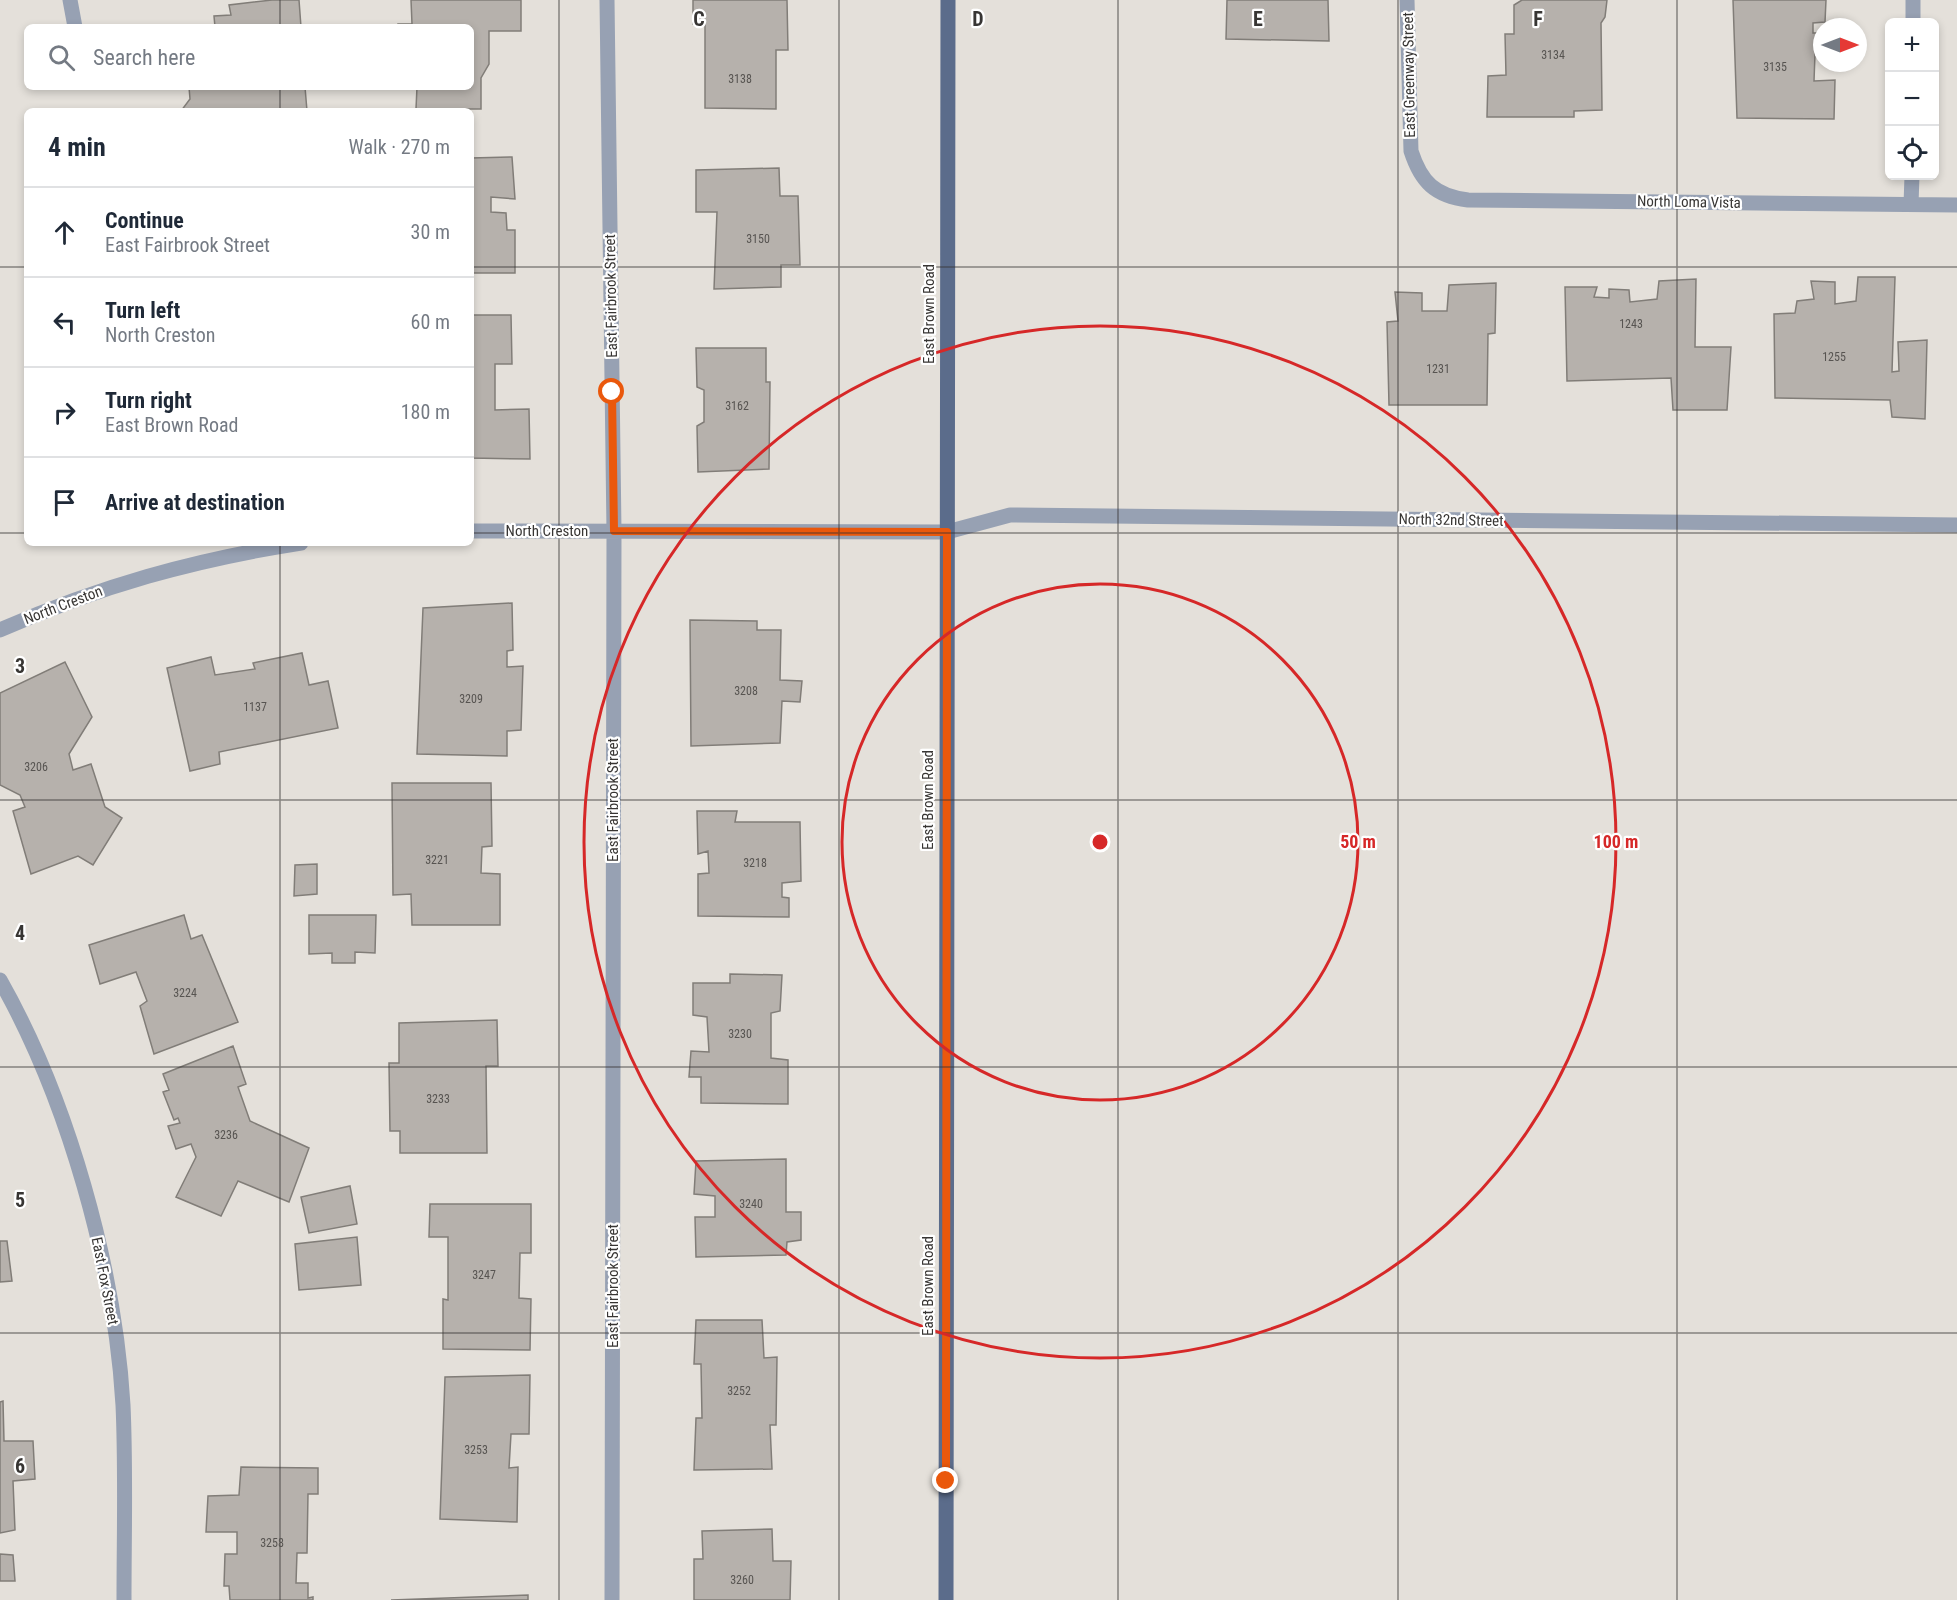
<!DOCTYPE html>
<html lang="en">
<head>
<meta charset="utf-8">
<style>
  :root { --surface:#fff; --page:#f6f6f7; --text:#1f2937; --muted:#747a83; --line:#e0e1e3 }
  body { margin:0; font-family:"Roboto Condensed",sans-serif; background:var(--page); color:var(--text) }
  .controls { position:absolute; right:18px; top:18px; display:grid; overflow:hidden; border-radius:9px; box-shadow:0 3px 9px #0003 }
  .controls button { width:54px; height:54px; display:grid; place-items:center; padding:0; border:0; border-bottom:2px solid var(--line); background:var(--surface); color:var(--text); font:30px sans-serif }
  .compass { position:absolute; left:1813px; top:18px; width:54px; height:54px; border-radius:50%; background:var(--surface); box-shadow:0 3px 9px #0003; rotate:90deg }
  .stop { position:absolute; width:18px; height:18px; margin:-14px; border:4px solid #ea580c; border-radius:50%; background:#fff }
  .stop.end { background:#ea580c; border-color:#fff; box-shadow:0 2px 6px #0008 }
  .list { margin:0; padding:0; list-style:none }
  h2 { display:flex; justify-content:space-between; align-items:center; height:78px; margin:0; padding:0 24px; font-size:26px }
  h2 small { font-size:20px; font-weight:400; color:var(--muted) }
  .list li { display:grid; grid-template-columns:39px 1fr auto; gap:18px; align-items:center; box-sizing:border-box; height:90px; padding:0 24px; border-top:2px solid var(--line) }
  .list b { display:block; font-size:22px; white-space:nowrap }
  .list p { margin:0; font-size:20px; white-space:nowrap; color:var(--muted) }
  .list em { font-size:20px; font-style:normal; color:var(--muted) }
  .icon { flex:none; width:33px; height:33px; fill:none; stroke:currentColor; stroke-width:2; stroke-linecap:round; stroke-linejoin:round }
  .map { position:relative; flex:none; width:1957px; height:1600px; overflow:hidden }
  .search { position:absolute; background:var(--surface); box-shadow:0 3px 9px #0003; left:24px; top:24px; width:450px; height:66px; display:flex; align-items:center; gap:15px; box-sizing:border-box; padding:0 21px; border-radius:9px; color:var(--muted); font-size:22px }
  .panel { position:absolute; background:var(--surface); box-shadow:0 3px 9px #0003; left:24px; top:108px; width:450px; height:438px; border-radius:9px }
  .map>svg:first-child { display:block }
  .building { fill:#b6b1ac; stroke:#817d78; stroke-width:1.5 }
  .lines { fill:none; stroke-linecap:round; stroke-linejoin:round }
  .minor { stroke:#97a1b3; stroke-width:15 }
  .major { stroke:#5b6c8b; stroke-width:15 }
  .route { stroke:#ea580c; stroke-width:8 }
  .grid { fill:none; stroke:#373533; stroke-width:1.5; stroke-opacity:0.55 }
  .ring { fill:none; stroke:#d62828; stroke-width:3 }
  .labels { text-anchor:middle; stroke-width:4.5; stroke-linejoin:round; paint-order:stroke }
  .number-label { font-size:12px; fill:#575451 }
  .street-label { font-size:15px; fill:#373533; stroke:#fff }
  .grid-label { font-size:20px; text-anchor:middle; font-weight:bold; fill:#373533; stroke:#fff; stroke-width:4.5; stroke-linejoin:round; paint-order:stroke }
  .centre { fill:#d62828; stroke:#fff; stroke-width:3 }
  .ring-label { font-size:18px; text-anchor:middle; font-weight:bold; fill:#d62828; stroke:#fff; stroke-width:4.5; stroke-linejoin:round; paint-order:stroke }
</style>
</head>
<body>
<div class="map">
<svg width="1957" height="1600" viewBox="0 0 1957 1600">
  <rect width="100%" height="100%" fill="#e4e0da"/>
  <path class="building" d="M 272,0 L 299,0 L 301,27 L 215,27 L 214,16 L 231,15 L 229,5 Z
    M 411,0 L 521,0 L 521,31 L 489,31 L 489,64 L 481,78 L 481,109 L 416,109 L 417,87 L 471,87 L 471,27 L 398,27 L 398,24 L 412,24 Z
    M 693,0 L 787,0 L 788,50 L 776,50 L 776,109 L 705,108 L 705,24 L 693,24 Z
    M 1227,0 L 1328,0 L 1329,41 L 1226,39 Z
    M 1522,0 L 1607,0 L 1605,17 L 1601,23 L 1602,110 L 1574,111 L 1574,117 L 1487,117 L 1488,76 L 1506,75 L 1505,34 L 1514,34 L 1514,5 Z
    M 1733,0 L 1826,0 L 1825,22 L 1813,23 L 1813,33 L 1822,33 L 1822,54 L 1815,54 L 1814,81 L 1835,80 L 1834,119 L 1737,118 Z
    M 189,87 L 305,87 L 307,111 L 181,111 L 190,99 Z
    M 512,157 L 515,199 L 491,197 L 491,212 L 506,213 L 507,230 L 515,230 L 515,273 L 471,273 L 471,158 Z
    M 779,168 L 780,196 L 798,196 L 800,265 L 781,265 L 781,287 L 714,289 L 717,212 L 696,212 L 696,170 Z
    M 1858,277 L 1895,277 L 1892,372 L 1899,371 L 1898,342 L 1927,340 L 1925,419 L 1892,417 L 1890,400 L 1775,398 L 1774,314 L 1795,313 L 1797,301 L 1814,299 L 1811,281 L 1835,282 L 1835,304 L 1856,301 Z
    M 1696,279 L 1695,347 L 1731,347 L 1727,410 L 1673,410 L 1671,378 L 1567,381 L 1565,287 L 1597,287 L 1594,297 L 1609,298 L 1609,289 L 1629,290 L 1630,302 L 1657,299 L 1659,281 Z
    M 1496,283 L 1495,333 L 1488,334 L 1487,405 L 1389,405 L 1387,322 L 1398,321 L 1395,292 L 1422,293 L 1422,311 L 1447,311 L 1449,285 Z
    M 471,315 L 511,315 L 512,364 L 495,364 L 495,410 L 529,409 L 530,459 L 471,458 Z
    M 696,348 L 766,348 L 766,382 L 770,382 L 769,469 L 698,472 L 697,426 L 704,422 L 704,390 L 697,387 Z
    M 512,603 L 513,650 L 507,651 L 507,667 L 523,666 L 521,730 L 507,731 L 507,756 L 417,754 L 423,608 Z
    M 690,620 L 757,621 L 757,630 L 781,630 L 780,680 L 802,681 L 800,702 L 782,701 L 780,743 L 691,746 Z
    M 302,653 L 309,685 L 328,681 L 338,728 L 219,752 L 220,764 L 190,771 L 167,668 L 211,657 L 215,675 L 255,669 L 253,663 Z
    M 65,662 L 92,717 L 69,754 L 73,770 L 91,764 L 105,807 L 122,818 L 93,865 L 78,856 L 31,874 L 13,811 L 25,807 L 20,795 L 0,785 L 0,693 Z
    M 392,783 L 491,783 L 492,846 L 482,847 L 481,873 L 500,874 L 500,925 L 412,925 L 411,894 L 393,895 Z
    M 697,811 L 737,811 L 735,822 L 800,822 L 801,881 L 782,883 L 782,897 L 789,898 L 789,917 L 698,916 L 698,874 L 709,873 L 708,851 L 698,854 Z
    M 317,864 L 317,894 L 294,896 L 295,865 Z
    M 184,915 L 191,939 L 202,935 L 238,1022 L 154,1054 L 140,1006 L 147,1001 L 136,972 L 100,984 L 89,945 Z
    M 309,915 L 376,915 L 375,953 L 355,952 L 355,963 L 332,963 L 332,953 L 309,954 Z
    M 730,974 L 782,975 L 780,1011 L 771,1013 L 771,1058 L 788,1060 L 788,1104 L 701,1103 L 701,1077 L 689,1077 L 691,1051 L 709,1052 L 707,1017 L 693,1015 L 693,983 L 730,983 Z
    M 497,1020 L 498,1066 L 486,1066 L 487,1153 L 400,1153 L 400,1131 L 390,1131 L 389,1063 L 399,1063 L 399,1023 Z
    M 233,1046 L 246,1084 L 238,1087 L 250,1121 L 309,1148 L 289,1202 L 238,1181 L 221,1216 L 176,1197 L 196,1157 L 191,1144 L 176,1149 L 168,1126 L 180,1123 L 178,1118 L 174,1120 L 163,1092 L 169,1090 L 163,1074 Z
    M 786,1159 L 786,1212 L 801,1212 L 801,1240 L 787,1242 L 786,1255 L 696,1257 L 695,1217 L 715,1217 L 715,1196 L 694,1194 L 696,1161 Z
    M 350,1186 L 357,1224 L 309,1233 L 301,1197 Z
    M 430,1204 L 531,1204 L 531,1253 L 520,1253 L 519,1298 L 531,1299 L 530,1350 L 443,1349 L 443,1299 L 448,1300 L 448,1237 L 429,1237 Z
    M 357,1237 L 361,1285 L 299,1290 L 295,1244 Z
    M 0,1241 L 7,1241 L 12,1281 L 0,1282 Z
    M 696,1320 L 762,1320 L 764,1358 L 777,1357 L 776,1425 L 770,1425 L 772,1469 L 694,1470 L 696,1418 L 702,1418 L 701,1364 L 694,1364 Z
    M 530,1375 L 529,1434 L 511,1434 L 509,1468 L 518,1467 L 517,1522 L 440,1519 L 445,1377 Z
    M 3,1401 L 4,1441 L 33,1441 L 35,1479 L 13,1481 L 15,1530 L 0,1533 L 0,1402 Z
    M 241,1467 L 318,1468 L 318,1494 L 308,1494 L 307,1553 L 297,1553 L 296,1583 L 308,1583 L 308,1598 L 313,1597 L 313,1600 L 230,1600 L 229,1586 L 224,1586 L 225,1554 L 237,1554 L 237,1532 L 206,1532 L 208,1496 L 239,1495 Z
    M 772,1529 L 773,1561 L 791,1561 L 790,1600 L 694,1600 L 694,1559 L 703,1559 L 702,1531 Z
    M 0,1554 L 13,1555 L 15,1581 L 0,1581 Z
    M 528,1595 L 528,1600 L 391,1600 Z"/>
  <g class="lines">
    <path class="minor" d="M 70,0 L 75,27
      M 607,0 L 614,531 L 612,1600
      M 1407,0 L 1411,151 C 1421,182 1435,196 1468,200 L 1957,205
      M 1913,22 L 1913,0
      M 1911,204 L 1912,176
      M 471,531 L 947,532 L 1010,515 L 1957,525
      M 0,630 C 100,586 193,560 301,543
      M 0,980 C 68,1100 115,1267 123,1405 C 126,1470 124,1535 124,1600"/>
    <path class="major" d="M 946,1600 L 948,0"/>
  </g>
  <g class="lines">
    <path class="route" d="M 612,392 L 614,531 L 947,532 L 946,1481"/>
  </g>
  <path class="grid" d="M 280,0 L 280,27M 559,0 L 559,1600M 839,0 L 839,1600M 1118,0 L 1118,1600M 1398,0 L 1398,1600M 1677,0 L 1677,1600M 280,87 L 280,111M 0,267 L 27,267M 471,267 L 1957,267M 0,533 L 27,533M 471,533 L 1957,533M 280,543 L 280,1600M 0,800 L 1957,800M 0,1067 L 1957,1067M 0,1333 L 1957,1333"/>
  <g class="ring">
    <circle cx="1100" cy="842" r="258"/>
    <circle cx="1100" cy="842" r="516"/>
  </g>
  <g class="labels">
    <g class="number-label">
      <text x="1553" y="59">3134</text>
      <text x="1775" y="71">3135</text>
      <text x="740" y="83">3138</text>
      <text x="758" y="243">3150</text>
      <text x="1631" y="328">1243</text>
      <text x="1834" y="361">1255</text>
      <text x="1438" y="373">1231</text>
      <text x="737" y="410">3162</text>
      <text x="746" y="695">3208</text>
      <text x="471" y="703">3209</text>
      <text x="255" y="711">1137</text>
      <text x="36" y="771">3206</text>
      <text x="437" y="864">3221</text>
      <text x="755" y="867">3218</text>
      <text x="185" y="997">3224</text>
      <text x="740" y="1038">3230</text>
      <text x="438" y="1103">3233</text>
      <text x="226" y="1139">3236</text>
      <text x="751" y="1208">3240</text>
      <text x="484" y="1279">3247</text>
      <text x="739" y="1395">3252</text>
      <text x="476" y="1454">3253</text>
      <text x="272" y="1547">3258</text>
      <text x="742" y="1584">3260</text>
    </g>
    <g class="street-label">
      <text transform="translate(1409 75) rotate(-91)" y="5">East Greenway Street</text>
      <text transform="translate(1689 202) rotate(1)" y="5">North Loma Vista</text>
      <text transform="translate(611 296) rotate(-91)" y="5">East Fairbrook Street</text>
      <text transform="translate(929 314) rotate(-90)" y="5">East Brown Road</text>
      <text transform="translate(1451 520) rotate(1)" y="5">North 32nd Street</text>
      <text x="547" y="536">North Creston</text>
      <text transform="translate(63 605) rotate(-21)" y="5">North Creston</text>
      <text transform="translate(613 800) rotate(-90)" y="5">East Fairbrook Street</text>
      <text transform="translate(928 800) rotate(-90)" y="5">East Brown Road</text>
      <text transform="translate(105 1281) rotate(79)" y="5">East Fox Street</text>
      <text transform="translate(613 1286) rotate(-90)" y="5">East Fairbrook Street</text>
      <text transform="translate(928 1286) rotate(-90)" y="5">East Brown Road</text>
    </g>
  </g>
  <g class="grid-label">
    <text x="699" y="26">C</text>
    <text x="978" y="26">D</text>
    <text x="1258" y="26">E</text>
    <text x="1538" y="26">F</text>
    <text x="20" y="673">3</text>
    <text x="20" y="940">4</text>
    <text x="20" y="1207">5</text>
    <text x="20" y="1473">6</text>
  </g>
  <circle cx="1100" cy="842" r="9" class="centre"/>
  <g class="ring-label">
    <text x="1358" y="848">50 m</text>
    <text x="1616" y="848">100 m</text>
  </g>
</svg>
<div class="controls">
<button>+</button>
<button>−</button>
<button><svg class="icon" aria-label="locate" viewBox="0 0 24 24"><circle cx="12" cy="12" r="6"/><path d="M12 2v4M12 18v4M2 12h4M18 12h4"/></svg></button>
</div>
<svg class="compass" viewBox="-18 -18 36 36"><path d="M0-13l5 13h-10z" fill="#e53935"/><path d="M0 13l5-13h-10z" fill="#747a83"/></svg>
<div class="stop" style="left:612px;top:392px"></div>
<div class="stop end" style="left:946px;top:1481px"></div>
<div class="search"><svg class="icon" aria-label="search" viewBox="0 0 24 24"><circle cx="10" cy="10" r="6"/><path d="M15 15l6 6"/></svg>Search here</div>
<section class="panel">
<h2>4 min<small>Walk · 270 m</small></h2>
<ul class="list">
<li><svg class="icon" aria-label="ahead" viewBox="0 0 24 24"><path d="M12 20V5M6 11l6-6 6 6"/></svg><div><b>Continue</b><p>East Fairbrook Street</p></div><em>30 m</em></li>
<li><svg class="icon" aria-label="left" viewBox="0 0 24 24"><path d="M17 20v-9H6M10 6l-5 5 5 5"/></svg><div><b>Turn left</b><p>North Creston</p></div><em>60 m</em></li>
<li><svg class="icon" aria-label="right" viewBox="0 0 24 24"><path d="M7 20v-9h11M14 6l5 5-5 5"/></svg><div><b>Turn right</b><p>East Brown Road</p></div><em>180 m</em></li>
<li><svg class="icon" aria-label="arrive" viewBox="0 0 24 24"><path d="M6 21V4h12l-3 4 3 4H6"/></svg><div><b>Arrive at destination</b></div></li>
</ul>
</section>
</div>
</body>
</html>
